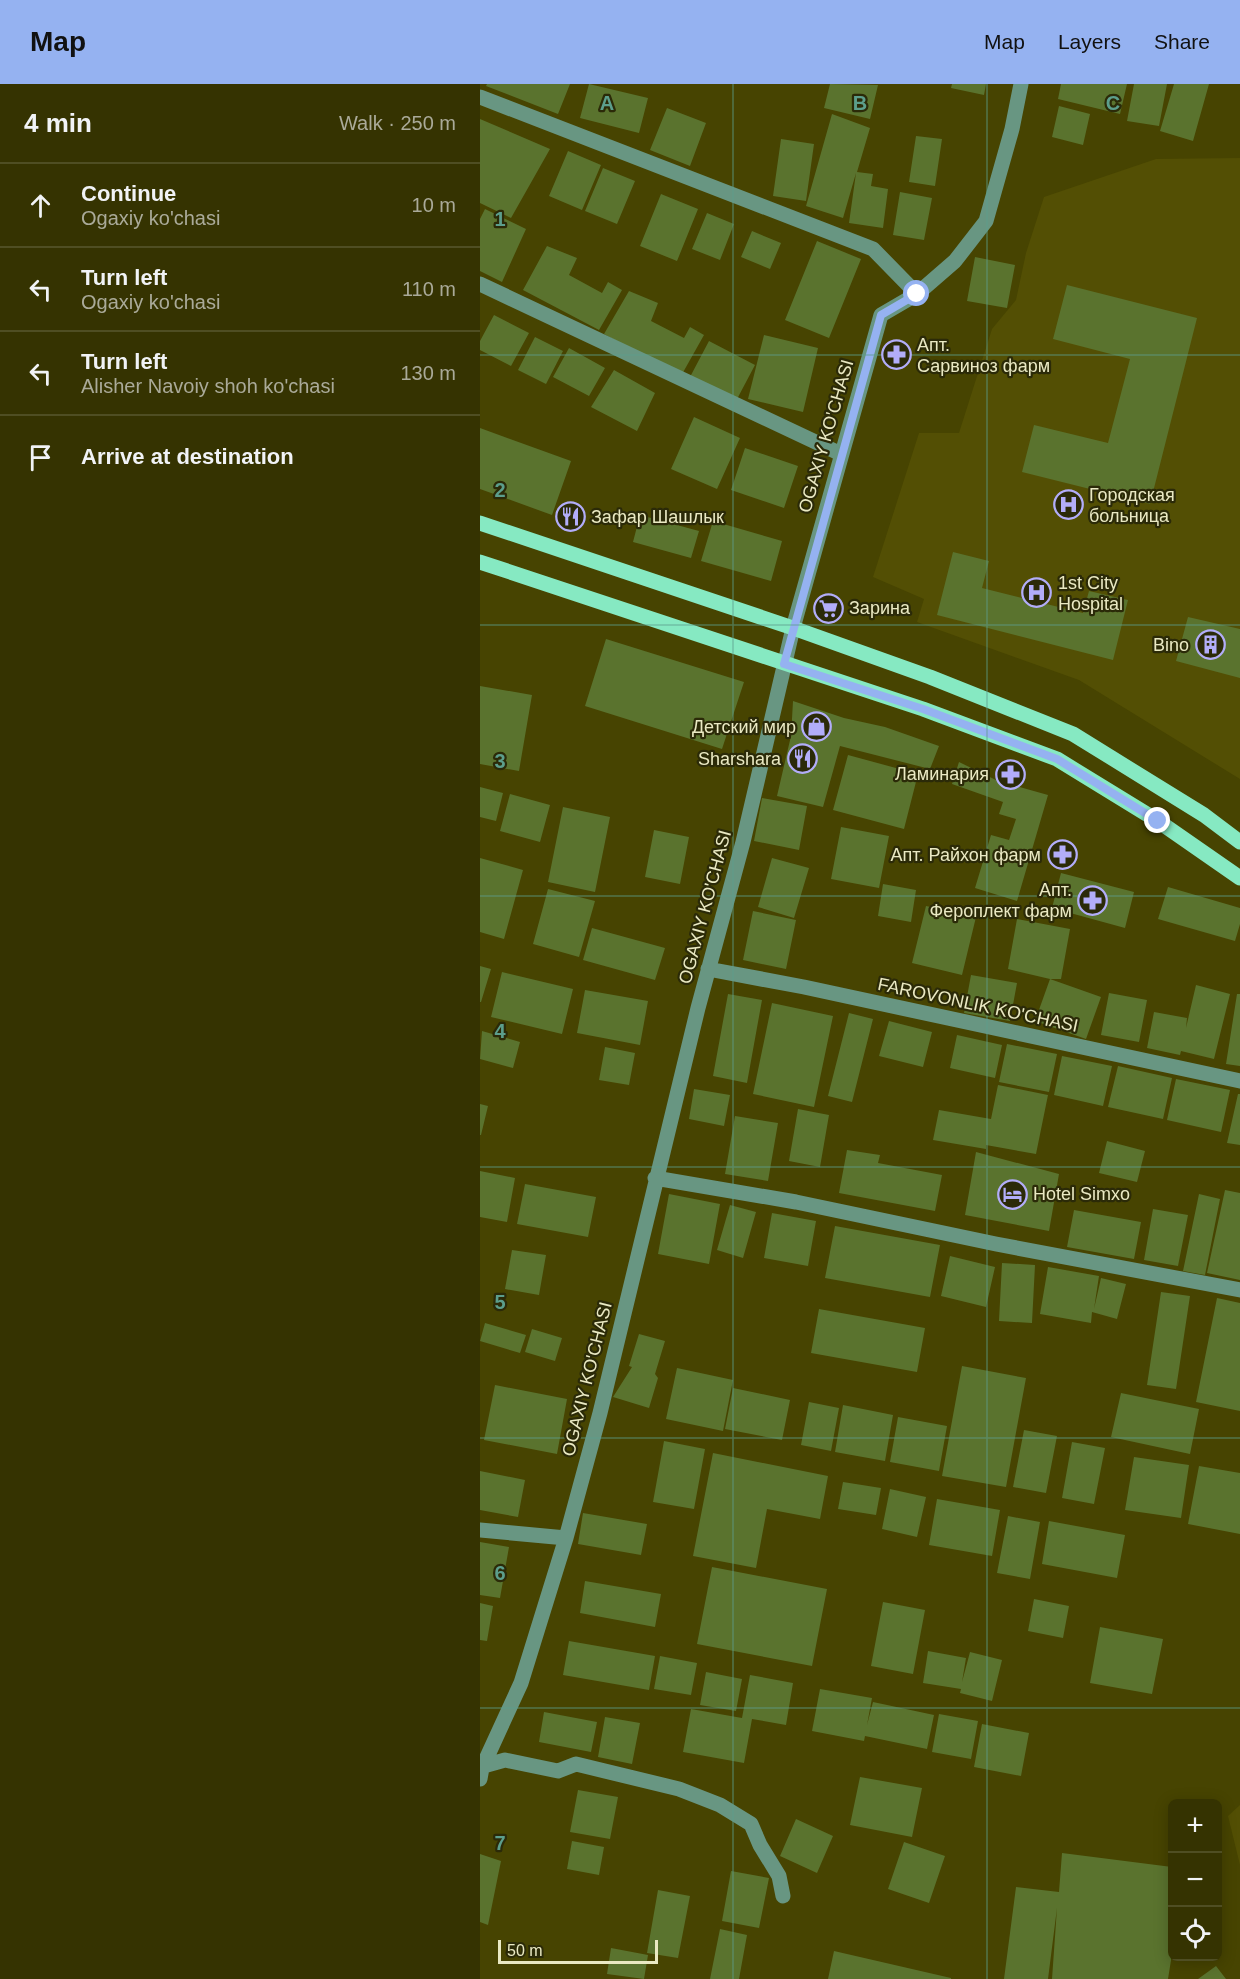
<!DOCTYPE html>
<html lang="en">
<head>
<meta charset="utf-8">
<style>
  :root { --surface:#353301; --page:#403f10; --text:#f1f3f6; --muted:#aa9; --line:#4f4e23; --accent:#95b2f1 }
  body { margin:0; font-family:Helvetica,sans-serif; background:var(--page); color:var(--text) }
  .controls { position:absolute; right:18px; bottom:18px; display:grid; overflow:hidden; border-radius:9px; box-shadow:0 3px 15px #0003 }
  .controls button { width:54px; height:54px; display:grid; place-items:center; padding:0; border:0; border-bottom:2px solid var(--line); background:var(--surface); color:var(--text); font:30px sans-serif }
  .scale { position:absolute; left:18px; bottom:15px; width:160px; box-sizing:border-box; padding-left:6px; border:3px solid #eae9c3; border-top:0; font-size:16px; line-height:21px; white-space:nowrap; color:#eae9c3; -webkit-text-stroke:4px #2b2a08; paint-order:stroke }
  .stop { position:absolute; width:18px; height:18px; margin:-14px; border:4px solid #95b2f1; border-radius:50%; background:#fff }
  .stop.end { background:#95b2f1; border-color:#fff; box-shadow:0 2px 6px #0008 }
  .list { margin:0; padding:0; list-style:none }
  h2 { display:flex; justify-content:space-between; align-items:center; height:78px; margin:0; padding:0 24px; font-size:26px }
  h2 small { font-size:20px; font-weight:400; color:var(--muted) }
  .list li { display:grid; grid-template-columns:39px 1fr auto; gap:18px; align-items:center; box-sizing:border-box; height:84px; padding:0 24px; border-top:2px solid var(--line) }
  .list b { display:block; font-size:22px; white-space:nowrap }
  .list p { margin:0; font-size:20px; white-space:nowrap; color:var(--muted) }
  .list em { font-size:20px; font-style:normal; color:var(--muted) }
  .icon { flex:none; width:33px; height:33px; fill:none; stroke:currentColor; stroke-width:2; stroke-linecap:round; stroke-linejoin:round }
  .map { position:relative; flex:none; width:760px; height:1895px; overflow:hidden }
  header { display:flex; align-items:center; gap:36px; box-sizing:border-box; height:84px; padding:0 30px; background:var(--accent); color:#111 }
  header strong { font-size:28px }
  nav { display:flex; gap:33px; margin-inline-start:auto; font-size:21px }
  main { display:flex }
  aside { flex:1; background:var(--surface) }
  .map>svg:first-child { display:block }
  .built { fill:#534f04 }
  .building { fill:#5a732e }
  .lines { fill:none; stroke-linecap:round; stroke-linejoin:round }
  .minor { stroke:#689682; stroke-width:15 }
  .major { stroke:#86e9c2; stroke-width:15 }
  .route { stroke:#95b2f1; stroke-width:8 }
  .grid { fill:none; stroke:#5c9e8c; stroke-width:1.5; stroke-opacity:0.55 }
  .labels { text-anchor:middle; stroke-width:4.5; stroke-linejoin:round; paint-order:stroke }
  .poi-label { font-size:18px; fill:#eae9c3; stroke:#2b2a08; text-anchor:start }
  .street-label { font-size:18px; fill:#eae9c3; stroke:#2b2a08 }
  .grid-label { font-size:20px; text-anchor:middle; font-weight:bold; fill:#5c9e8c; stroke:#2b2a08; stroke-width:4.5; stroke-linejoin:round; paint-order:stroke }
</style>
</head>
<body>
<header>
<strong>Map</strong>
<nav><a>Map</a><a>Layers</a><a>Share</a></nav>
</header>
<main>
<aside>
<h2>4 min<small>Walk · 250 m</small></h2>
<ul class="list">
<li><svg class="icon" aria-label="ahead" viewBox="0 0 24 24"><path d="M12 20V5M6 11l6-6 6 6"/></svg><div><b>Continue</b><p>Ogaxiy ko'chasi</p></div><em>10 m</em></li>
<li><svg class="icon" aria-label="left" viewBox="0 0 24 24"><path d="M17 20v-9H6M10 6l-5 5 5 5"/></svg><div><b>Turn left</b><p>Ogaxiy ko'chasi</p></div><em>110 m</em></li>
<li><svg class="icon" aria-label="left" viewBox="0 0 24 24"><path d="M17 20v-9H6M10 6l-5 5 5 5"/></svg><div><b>Turn left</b><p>Alisher Navoiy shoh ko'chasi</p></div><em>130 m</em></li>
<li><svg class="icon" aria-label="arrive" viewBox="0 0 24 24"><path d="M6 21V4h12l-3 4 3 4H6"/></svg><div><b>Arrive at destination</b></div></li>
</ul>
</aside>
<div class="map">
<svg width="760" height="1895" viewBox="0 0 760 1895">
  <rect width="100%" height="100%" fill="#474401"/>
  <path class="built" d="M 760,74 L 760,695 L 599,596 L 437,538 L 444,515 L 393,493 L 439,349 L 479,349 L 512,245 L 536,216 L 546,169 L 564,113 L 676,75 Z
    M 760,1721 L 760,1781 L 748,1732 Z"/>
  <path class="building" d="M 7,0 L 90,0 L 78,30 L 6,2 Z
    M 109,0 L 168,14 L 159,49 L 100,34 Z
    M 350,0 L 398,1 L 390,35 L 344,24 Z
    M 472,0 L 506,0 L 504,11 L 471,4 Z
    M 581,0 L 647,0 L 640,30 L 578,15 Z
    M 654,0 L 687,0 L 679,42 L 647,37 Z
    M 694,0 L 729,0 L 713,57 L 680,47 Z
    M 579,22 L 610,30 L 603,61 L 572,53 Z
    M 187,24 L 226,39 L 210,82 L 170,66 Z
    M 352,30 L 390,44 L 377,88 L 393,90 L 391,102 L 408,105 L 403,144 L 369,139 L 376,89 L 363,134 L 326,122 Z
    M 0,35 L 70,65 L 31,134 L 0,119 Z
    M 436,52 L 462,55 L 455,102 L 429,98 Z
    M 301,55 L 334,60 L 326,117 L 293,112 Z
    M 88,67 L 121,81 L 102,126 L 69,112 Z
    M 123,84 L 155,97 L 137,140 L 105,127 Z
    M 420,108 L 452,114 L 444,156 L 413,151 Z
    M 181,110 L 218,125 L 197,177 L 160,162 Z
    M 5,125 L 46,145 L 22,198 L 0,187 L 0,135 Z
    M 227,129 L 254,140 L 240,176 L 212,165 Z
    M 272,147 L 301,159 L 290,185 L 261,173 Z
    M 337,157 L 381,175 L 349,254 L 305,236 Z
    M 67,162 L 97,174 L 89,191 L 122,209 L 128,198 L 142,206 L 119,246 L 43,206 Z
    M 495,173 L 535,181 L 527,224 L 487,217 Z
    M 587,201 L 717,234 L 670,420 L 542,388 L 554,341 L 628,359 L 650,275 L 573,255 Z
    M 149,207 L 178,219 L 171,237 L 204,254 L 210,243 L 224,251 L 201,292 L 124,250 Z
    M 14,231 L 49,249 L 31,282 L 0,266 L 0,257 Z
    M 284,251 L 338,264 L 323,328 L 268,315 Z
    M 55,253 L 83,267 L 66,300 L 38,286 Z
    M 229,257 L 275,281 L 256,317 L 210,293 Z
    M 89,264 L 125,284 L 109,312 L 73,293 Z
    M 134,286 L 175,309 L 157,347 L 111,323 Z
    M 214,333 L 260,354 L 237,405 L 191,385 Z
    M 0,344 L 91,377 L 72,431 L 0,405 Z
    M 265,364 L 318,382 L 304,424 L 251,406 Z
    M 160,431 L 219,447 L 211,474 L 153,458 Z
    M 233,437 L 302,457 L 291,497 L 221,477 Z
    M 473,468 L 509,477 L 502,504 L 603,529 L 609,507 L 648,516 L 633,576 L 457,531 Z
    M 708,533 L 760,545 L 760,594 L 696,577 Z
    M 126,555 L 264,598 L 242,665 L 105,622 Z
    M 0,602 L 52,611 L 39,687 L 0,680 Z
    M 313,617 L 364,634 L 405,643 L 459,662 L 450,685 L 360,662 L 343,723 L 297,712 L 311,652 Z
    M 368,671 L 438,690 L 424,745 L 353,726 Z
    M 479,678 L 518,697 L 568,711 L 537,817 L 495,804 L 511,751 L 529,756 L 536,735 L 519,730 L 523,718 L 472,700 Z
    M 0,703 L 23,709 L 16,737 L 0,733 Z
    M 30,710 L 70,721 L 60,758 L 20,747 Z
    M 282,714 L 327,722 L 319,766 L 274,757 Z
    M 83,723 L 130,733 L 115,808 L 68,798 Z
    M 361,743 L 409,752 L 399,804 L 351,795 Z
    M 174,746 L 209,753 L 200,800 L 165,793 Z
    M 0,774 L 43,786 L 24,855 L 0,848 Z
    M 292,774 L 329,784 L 314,834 L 278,823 Z
    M 581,789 L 654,808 L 645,844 L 572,824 Z
    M 403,800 L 436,806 L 431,838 L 398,832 Z
    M 688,803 L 760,824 L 760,840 L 755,857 L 678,835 Z
    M 68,805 L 115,817 L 99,873 L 53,860 Z
    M 446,822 L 496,833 L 482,891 L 432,879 Z
    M 273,827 L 316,836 L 306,885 L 263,876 Z
    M 537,835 L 590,845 L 581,895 L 570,895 L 528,885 Z
    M 112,844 L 185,864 L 175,896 L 103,876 Z
    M 0,882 L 11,885 L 1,918 L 0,918 Z
    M 22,888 L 93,905 L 82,950 L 11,933 Z
    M 491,891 L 537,899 L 530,937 L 484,929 Z
    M 570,895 L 621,913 L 606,955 L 555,937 Z
    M 716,901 L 750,910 L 734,975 L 701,967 L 700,971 L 667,964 L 674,928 L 707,934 L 706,944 Z
    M 105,906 L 168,917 L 160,961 L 97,949 Z
    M 629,909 L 667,916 L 659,958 L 621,951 Z
    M 248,910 L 282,916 L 267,999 L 233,992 Z
    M 757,910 L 760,910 L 760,982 L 746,980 Z
    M 292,919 L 353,932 L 334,1023 L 273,1010 Z
    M 369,929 L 393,935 L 372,1018 L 348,1012 Z
    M 409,937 L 452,948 L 443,983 L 399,972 Z
    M 2,947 L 40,958 L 33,984 L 0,975 Z
    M 477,951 L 522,961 L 515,994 L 470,984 Z
    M 527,960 L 577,970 L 569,1008 L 519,998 Z
    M 125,963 L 155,969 L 149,1001 L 119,996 Z
    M 582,972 L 632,982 L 623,1022 L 574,1011 Z
    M 638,982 L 692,994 L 683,1035 L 628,1023 Z
    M 696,995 L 750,1006 L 741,1048 L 687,1036 Z
    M 518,1001 L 568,1011 L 556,1070 L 506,1061 L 506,1065 L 453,1056 L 459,1026 L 511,1035 Z
    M 214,1005 L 250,1011 L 244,1042 L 209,1035 Z
    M 758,1010 L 760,1010 L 760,1061 L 747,1059 Z
    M 0,1020 L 8,1022 L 1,1051 L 0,1051 Z
    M 318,1025 L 349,1031 L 340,1083 L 309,1077 Z
    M 255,1032 L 298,1039 L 288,1097 L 245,1090 Z
    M 627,1057 L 665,1067 L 657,1098 L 619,1089 Z
    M 367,1066 L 400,1071 L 398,1079 L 462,1091 L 455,1127 L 359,1109 Z
    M 496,1068 L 579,1090 L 569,1147 L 485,1131 Z
    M 0,1087 L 35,1094 L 27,1138 L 0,1133 Z
    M 45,1100 L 116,1113 L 108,1153 L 37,1140 Z
    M 745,1106 L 760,1109 L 760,1196 L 727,1189 Z
    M 189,1110 L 240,1120 L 229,1180 L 178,1170 Z
    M 719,1110 L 740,1115 L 725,1191 L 703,1187 Z
    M 250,1121 L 276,1128 L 263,1174 L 237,1166 Z
    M 673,1125 L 708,1131 L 698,1182 L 664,1176 Z
    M 594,1126 L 661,1138 L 654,1175 L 587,1163 Z
    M 292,1129 L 336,1137 L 328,1182 L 284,1174 Z
    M 355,1142 L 460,1161 L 450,1213 L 345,1194 Z
    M 32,1166 L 66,1171 L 59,1211 L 25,1205 Z
    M 470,1172 L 515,1183 L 506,1223 L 461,1212 Z
    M 522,1179 L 555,1181 L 552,1239 L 519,1237 Z
    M 568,1183 L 619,1192 L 614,1225 L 621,1194 L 646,1200 L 637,1235 L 612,1228 L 611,1239 L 560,1230 Z
    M 681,1208 L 710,1212 L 696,1305 L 667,1301 Z
    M 737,1214 L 760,1219 L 760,1327 L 716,1318 Z
    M 339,1225 L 445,1244 L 437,1288 L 331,1269 Z
    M 5,1239 L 46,1251 L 40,1269 L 0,1257 Z
    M 52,1245 L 82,1254 L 75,1277 L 45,1268 Z
    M 159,1250 L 185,1257 L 175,1290 L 178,1294 L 169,1324 L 133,1313 L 152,1283 L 149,1282 Z
    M 482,1282 L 546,1294 L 526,1403 L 462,1392 Z
    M 197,1284 L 253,1296 L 243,1347 L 186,1335 Z
    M 15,1301 L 87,1315 L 77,1370 L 4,1356 Z
    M 253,1304 L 310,1316 L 302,1356 L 245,1345 Z
    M 641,1309 L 719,1325 L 710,1370 L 631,1353 Z
    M 329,1318 L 359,1324 L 351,1367 L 321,1361 Z
    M 363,1321 L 413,1331 L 405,1377 L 355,1368 Z
    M 418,1333 L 467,1342 L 459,1387 L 410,1378 Z
    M 544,1346 L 577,1352 L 566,1409 L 533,1403 Z
    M 184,1357 L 225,1365 L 214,1425 L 173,1418 Z
    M 592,1358 L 625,1364 L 614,1420 L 582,1414 Z
    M 233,1369 L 348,1392 L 340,1435 L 287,1425 L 276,1484 L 213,1472 Z
    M 654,1373 L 709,1381 L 701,1434 L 645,1426 Z
    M 719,1382 L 760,1389 L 760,1450 L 708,1440 Z
    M 0,1387 L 45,1396 L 38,1433 L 0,1426 Z
    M 363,1398 L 401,1404 L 396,1431 L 358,1425 Z
    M 410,1405 L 446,1413 L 437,1453 L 402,1445 Z
    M 457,1415 L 520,1426 L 512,1472 L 449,1461 Z
    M 103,1429 L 167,1440 L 161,1471 L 98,1460 Z
    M 528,1432 L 560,1438 L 550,1495 L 517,1489 Z
    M 569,1437 L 645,1451 L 637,1494 L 562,1480 Z
    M 0,1458 L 29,1463 L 20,1514 L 0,1511 Z
    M 232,1483 L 347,1505 L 332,1582 L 217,1560 Z
    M 105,1497 L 181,1510 L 175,1543 L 100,1529 Z
    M 554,1515 L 589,1522 L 583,1554 L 548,1547 Z
    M 403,1518 L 445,1526 L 433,1590 L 391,1582 Z
    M 0,1519 L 13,1522 L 7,1557 L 0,1556 Z
    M 620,1543 L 683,1555 L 672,1610 L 610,1599 Z
    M 89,1557 L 175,1572 L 169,1606 L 83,1591 Z
    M 448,1567 L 486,1574 L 482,1598 L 490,1568 L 522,1576 L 512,1617 L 480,1609 L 481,1605 L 443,1599 Z
    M 180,1572 L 217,1579 L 211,1611 L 174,1605 Z
    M 226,1588 L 262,1595 L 256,1627 L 220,1621 Z
    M 270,1591 L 313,1599 L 306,1641 L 272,1635 L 264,1679 L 203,1668 L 211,1625 L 262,1634 Z
    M 340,1605 L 392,1614 L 387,1641 L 393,1618 L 454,1631 L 447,1665 L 385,1652 L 384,1657 L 332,1647 Z
    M 64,1628 L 117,1638 L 111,1668 L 59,1658 Z
    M 459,1630 L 498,1637 L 491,1675 L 452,1668 Z
    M 125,1633 L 160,1639 L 152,1680 L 118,1673 Z
    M 502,1640 L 549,1649 L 541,1692 L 494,1683 Z
    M 380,1693 L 442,1704 L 432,1753 L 370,1741 Z
    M 98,1706 L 138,1713 L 130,1755 L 90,1748 Z
    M 316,1735 L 353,1752 L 337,1789 L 300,1772 Z
    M 92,1757 L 124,1763 L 119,1791 L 87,1785 Z
    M 424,1758 L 465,1772 L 449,1819 L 408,1805 Z
    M 582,1769 L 692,1783 L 692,1870 L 688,1895 L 572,1895 L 577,1824 L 568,1895 L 524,1895 L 536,1803 L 579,1808 Z
    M 0,1770 L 21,1777 L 8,1841 L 0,1838 Z
    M 251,1787 L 289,1794 L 279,1844 L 242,1837 Z
    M 178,1806 L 210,1812 L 198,1874 L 167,1869 Z
    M 240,1845 L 267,1851 L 259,1895 L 230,1895 Z
    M 131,1864 L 168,1871 L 164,1895 L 127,1890 Z
    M 354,1867 L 471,1894 L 471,1895 L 348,1895 Z
    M 736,1882 L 746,1895 L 718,1895 Z"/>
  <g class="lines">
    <path class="minor" d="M 0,13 L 393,165 L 437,210
      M 0,200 L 361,370
      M 228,885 L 324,903 L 760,997
      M 175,1094 L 316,1118 L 516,1160 L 760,1206
      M 0,1446 L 86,1454
      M 0,1683 L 25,1676 L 78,1687 L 96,1680 L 199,1705 L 240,1721 L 271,1740 L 280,1761 L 299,1792 L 303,1812
      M 0,1695 L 2,1684 L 41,1599 L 86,1454 L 120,1329 L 218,924 L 263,758 L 313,544 L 401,231 L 437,210 L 475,177 L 506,137 L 532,45 L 541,0"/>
    <path class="major" d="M 0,439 L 313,544 L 450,593 L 593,650 L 724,731 L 760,758
      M 0,478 L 443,625 L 577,675 L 678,737 L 760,794"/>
  </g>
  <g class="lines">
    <path class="route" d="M 437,210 L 401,231 L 304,580 L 443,625 L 577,675 L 678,737"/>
  </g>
  <path class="grid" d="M 253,0 L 253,1895M 507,0 L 507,1895M 0,271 L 760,271M 0,541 L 760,541M 0,812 L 760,812M 0,1083 L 760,1083M 0,1354 L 760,1354M 0,1624 L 760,1624"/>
  <defs>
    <symbol id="pharmacy-ring" viewBox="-11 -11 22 22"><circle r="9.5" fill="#2b2a08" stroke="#b2adf9" stroke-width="1.5"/><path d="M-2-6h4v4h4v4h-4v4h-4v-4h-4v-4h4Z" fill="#b2adf9"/></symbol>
    <symbol id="hospital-ring" viewBox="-11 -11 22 22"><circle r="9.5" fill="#2b2a08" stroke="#b2adf9" stroke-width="1.5"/><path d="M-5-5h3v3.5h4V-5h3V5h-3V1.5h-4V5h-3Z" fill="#b2adf9"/></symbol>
    <symbol id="restaurant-ring" viewBox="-11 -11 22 22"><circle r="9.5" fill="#2b2a08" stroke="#b2adf9" stroke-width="1.5"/><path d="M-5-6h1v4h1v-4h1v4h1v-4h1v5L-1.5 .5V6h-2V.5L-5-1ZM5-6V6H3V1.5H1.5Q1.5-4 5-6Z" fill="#b2adf9"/></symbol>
    <symbol id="supermarket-ring" viewBox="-11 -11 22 22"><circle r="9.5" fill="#2b2a08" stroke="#b2adf9" stroke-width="1.5"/><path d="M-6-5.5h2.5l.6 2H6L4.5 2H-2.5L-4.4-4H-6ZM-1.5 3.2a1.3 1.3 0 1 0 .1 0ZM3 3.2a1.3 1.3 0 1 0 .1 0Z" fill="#b2adf9"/></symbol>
    <symbol id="building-ring" viewBox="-11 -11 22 22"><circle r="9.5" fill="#2b2a08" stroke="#b2adf9" stroke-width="1.5"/><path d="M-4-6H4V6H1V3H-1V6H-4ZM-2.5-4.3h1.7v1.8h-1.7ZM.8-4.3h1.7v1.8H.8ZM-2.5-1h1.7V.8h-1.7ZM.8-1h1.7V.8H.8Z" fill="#b2adf9"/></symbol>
    <symbol id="shop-ring" viewBox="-11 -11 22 22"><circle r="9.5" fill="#2b2a08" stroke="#b2adf9" stroke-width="1.5"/><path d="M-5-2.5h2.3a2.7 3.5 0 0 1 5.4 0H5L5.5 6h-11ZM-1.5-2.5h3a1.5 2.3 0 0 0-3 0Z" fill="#b2adf9"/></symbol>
    <symbol id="hotel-ring" viewBox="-11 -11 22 22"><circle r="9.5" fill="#2b2a08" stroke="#b2adf9" stroke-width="1.5"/><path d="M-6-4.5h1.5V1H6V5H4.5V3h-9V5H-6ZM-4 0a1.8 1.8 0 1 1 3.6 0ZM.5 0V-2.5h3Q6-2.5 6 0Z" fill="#b2adf9"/></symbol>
  </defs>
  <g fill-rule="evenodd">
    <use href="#pharmacy-ring" x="400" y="254" width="33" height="33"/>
    <use href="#hospital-ring" x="572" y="404" width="33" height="33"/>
    <use href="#restaurant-ring" x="74" y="416" width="33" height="33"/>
    <use href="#hospital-ring" x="540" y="492" width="33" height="33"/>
    <use href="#supermarket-ring" x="332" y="508" width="33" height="33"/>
    <use href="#building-ring" x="714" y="544" width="33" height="33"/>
    <use href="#shop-ring" x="320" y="626" width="33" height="33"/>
    <use href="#restaurant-ring" x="306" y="658" width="33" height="33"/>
    <use href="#pharmacy-ring" x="514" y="674" width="33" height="33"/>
    <use href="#pharmacy-ring" x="566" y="754" width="33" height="33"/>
    <use href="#pharmacy-ring" x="596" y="800" width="33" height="33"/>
    <use href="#hotel-ring" x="516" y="1094" width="33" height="33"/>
  </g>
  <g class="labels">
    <g class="poi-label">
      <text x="437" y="267">Апт.<tspan x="437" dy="21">Сарвиноз фарм</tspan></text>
      <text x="609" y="417">Городская<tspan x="609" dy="21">больница</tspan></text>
      <text x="111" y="439">Зафар Шашлык</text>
      <text x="578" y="505">1st City<tspan x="578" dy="21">Hospital</tspan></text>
      <text x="369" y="530">Зарина</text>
      <text x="709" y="567" text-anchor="end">Bino</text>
      <text x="316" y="649" text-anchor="end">Детский мир</text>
      <text x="301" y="681" text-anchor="end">Sharshara</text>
      <text x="509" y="696" text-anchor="end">Ламинария</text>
      <text x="561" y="777" text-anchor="end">Апт. Райхон фарм</text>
      <text x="592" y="812" text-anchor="end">Апт.<tspan x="592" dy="21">Фероплект фарм</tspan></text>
      <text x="553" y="1116">Hotel Simxo</text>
    </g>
    <g class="street-label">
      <text transform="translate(346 352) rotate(-74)" y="6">OGAXIY KO'CHASI</text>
      <text transform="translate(225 823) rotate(-75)" y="6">OGAXIY KO'CHASI</text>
      <text transform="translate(498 921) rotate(12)" y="6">FAROVONLIK KO'CHASI</text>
      <text transform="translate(107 1295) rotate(-76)" y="6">OGAXIY KO'CHASI</text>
    </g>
  </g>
  <g class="grid-label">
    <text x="127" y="26">A</text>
    <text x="380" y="26">B</text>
    <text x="633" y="26">C</text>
    <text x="20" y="142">1</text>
    <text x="20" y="413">2</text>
    <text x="20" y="684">3</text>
    <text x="20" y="954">4</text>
    <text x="20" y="1225">5</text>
    <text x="20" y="1496">6</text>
    <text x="20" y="1766">7</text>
  </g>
</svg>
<div class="controls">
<button>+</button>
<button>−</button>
<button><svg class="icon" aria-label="locate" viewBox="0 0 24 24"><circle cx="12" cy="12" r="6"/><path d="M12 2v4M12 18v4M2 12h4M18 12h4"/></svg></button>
</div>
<div class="scale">50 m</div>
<div class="stop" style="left:437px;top:210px"></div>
<div class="stop end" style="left:678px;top:737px"></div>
</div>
</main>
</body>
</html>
